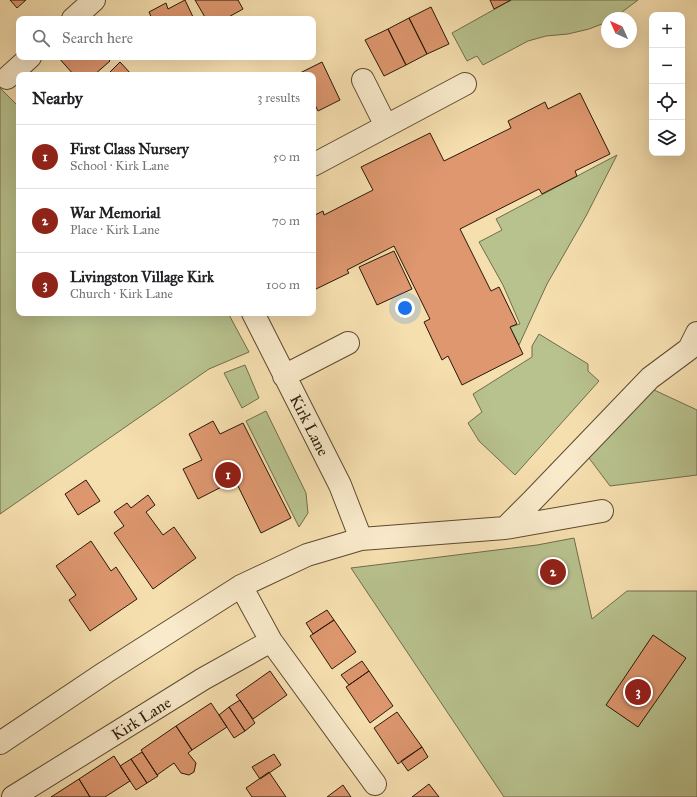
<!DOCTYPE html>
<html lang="en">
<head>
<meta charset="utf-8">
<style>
  :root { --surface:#fff; --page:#f6f6f6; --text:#202124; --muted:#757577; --line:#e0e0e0; --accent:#8f2418 }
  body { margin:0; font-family:"IM FELL Great Primer",serif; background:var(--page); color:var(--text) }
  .controls { position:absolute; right:12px; top:12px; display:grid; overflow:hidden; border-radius:8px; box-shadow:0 4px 16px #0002 }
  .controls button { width:36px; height:36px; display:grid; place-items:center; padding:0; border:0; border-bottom:1px solid var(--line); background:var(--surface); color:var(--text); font:20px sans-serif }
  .compass { position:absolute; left:601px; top:12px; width:36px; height:36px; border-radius:50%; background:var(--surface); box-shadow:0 4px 16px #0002; rotate:315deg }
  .you { position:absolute; left:405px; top:308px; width:14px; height:14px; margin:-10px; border:3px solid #fff; border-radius:50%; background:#1a73e8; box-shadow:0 0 0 6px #1a73e833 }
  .badge { display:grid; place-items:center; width:26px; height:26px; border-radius:50%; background:var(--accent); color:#fff; font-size:13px; font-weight:700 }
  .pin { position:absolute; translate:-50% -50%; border:2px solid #fff; box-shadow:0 1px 4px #0006 }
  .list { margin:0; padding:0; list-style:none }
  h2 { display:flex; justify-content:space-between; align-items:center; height:52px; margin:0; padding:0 16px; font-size:17px }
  h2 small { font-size:13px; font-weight:400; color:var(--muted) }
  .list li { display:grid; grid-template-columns:26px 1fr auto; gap:12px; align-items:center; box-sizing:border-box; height:64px; padding:0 16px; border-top:1px solid var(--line) }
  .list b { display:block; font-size:15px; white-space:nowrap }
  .list p { margin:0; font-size:13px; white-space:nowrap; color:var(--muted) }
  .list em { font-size:13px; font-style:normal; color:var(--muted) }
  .icon { flex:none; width:22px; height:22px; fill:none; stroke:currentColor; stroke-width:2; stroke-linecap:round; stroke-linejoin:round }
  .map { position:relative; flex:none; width:697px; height:797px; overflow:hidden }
  .search { position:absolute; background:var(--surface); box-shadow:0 4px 16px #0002; left:16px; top:16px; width:300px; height:44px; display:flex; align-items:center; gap:10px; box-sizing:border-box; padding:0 14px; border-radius:8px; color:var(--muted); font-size:15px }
  .panel { position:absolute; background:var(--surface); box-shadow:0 4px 16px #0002; left:16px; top:72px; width:300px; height:244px; border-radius:8px }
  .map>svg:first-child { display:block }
  .green { fill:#b8c28e; stroke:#706d4a }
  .building { fill:#de976f; stroke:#291806 }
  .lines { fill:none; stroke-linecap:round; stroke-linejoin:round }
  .minor-casing { stroke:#5c4a30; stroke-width:24 }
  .minor { stroke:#f9eacb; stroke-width:22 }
  .labels { text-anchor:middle; stroke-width:3; stroke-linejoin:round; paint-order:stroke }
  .street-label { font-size:16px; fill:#291806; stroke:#f9eacb }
</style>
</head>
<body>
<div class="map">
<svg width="697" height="797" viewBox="0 0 697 797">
  <rect width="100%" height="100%" fill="#f6dfaf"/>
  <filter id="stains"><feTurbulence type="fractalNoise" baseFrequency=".005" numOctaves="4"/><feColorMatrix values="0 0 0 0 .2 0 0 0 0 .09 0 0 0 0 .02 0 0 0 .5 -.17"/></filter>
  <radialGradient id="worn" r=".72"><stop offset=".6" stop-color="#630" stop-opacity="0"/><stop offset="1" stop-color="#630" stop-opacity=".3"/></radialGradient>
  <path class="green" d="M 511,0 L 638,0 L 614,18 L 607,18 L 607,22 L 589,29 L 568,34 L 546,36 L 528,41 L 483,65 L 477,56 L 467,61 L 452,33 Z
    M 0,88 L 19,107 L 19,313 L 228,313 L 249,352 L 209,369 L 0,514 Z
    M 617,155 L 586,216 L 547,284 L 519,345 L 510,327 L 520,324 L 503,285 L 479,242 L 502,230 L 496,219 Z
    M 539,334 L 588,364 L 588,371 L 599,381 L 515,475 L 479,441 L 468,423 L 482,412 L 473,394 L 532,357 L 532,346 Z
    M 245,365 L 259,398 L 242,408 L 224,373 Z
    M 652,389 L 697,410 L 697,475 L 610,486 L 589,458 Z
    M 266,411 L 306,493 L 308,513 L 299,527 L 246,421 Z
    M 574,538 L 592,619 L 627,591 L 697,591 L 697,797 L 504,797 L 351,568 L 537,545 Z"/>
  <path class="building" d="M 10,0 L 26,0 L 17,8 Z
    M 185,0 L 194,19 L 152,19 L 149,12 L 166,3 L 168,9 Z
    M 195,0 L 238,0 L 243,9 L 225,19 L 206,19 Z
    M 490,0 L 511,0 L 494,9 Z
    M 431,7 L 449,44 L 427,54 L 409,18 Z
    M 409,18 L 427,54 L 406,65 L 388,29 Z
    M 388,29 L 406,65 L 384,76 L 365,40 Z
    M 58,57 L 106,57 L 110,61 L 94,75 L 74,75 Z
    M 120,62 L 132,75 L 107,75 Z
    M 322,62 L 340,100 L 318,111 L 313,101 L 313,75 L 301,75 L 300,73 Z
    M 580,93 L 610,154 L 575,171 L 577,176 L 542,194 L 539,189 L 460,229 L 491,291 L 499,287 L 517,324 L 510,327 L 523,354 L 462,385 L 448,356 L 442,360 L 424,322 L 430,319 L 394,246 L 347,270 L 349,273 L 316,289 L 314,285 L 313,286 L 313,216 L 323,211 L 324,215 L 373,190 L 361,167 L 430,133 L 444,161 L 511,128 L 508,121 L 545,102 L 548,109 Z
    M 394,251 L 412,289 L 377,305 L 359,267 Z
    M 213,421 L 220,434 L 243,423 L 291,518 L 261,533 L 235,480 L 198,499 L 183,469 L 202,460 L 189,434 Z
    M 86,480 L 100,501 L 78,515 L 65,494 Z
    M 148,495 L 155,505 L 146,512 L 163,535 L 174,527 L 196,558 L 153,589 L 114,533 L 124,526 L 114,512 L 127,503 L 131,508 Z
    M 91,541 L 111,571 L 116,567 L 137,599 L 90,631 L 69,600 L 76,595 L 56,566 Z
    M 327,610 L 334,620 L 313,634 L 306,623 Z
    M 334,620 L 356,652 L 332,669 L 310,636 Z
    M 653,635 L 686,658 L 638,727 L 606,705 Z
    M 362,661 L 369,671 L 349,685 L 341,675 Z
    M 270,671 L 287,695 L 253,719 L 236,695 Z
    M 369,671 L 393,706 L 370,723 L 346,687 Z
    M 240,700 L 255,723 L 245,731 L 229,707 Z
    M 211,703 L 227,727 L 192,750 L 176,726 Z
    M 229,707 L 245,731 L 234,738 L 219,715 Z
    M 397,712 L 422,747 L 398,764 L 374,728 Z
    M 176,726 L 192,750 L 188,753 L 196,763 L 194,772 L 189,775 L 181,773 L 174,763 L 157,775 L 141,750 Z
    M 422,747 L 428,757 L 408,771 L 401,761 Z
    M 142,752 L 158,776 L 147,783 L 131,759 Z
    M 274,754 L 281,765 L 260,779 L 252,767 Z
    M 114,756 L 130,781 L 105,797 L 90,797 L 79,779 Z
    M 131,759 L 147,783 L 136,790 L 120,766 Z
    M 269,772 L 286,797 L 252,797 L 246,788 Z
    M 79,779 L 90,797 L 51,797 Z
    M 429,784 L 439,797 L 412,797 Z
    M 343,785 L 351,797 L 327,797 Z"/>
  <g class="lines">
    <defs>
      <path id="minor" d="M 73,19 L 94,0
        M 7,78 L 30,57
        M 363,80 L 386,126
        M 313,165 L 465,84
        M 253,313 L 340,485 L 361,539
        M 284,376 L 348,343
        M 505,528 L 533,500 L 650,378 L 689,349 L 697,333
        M 241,586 L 271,641 L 375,784
        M 0,743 L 106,672 L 241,586 L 307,555 L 361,539 L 505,528 L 602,511
        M 13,797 L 203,679 L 271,641"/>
    </defs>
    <use href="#minor" class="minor-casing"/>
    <use href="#minor" class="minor"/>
  </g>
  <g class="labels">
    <g class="street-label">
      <text transform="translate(310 425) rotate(63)" y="6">Kirk Lane</text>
      <text transform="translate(141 718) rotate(-32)" y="6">Kirk Lane</text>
    </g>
  </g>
  <rect width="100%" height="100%" filter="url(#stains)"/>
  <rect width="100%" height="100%" fill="url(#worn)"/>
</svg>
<div class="controls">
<button>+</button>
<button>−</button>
<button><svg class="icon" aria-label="locate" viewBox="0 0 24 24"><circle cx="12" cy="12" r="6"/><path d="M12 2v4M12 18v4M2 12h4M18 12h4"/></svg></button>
<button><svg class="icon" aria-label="layers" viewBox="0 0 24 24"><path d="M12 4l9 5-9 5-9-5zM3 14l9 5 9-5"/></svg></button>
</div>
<svg class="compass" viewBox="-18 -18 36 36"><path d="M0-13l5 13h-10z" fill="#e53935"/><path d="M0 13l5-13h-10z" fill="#757577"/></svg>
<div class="you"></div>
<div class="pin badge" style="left:228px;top:475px">1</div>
<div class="pin badge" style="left:553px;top:572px">2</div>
<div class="pin badge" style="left:638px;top:692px">3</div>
<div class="search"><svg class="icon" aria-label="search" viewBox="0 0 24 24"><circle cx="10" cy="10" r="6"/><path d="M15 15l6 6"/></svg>Search here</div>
<section class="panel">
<h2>Nearby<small>3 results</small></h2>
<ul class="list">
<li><span class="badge">1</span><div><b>First Class Nursery</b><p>School · Kirk Lane</p></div><em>50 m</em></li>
<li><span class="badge">2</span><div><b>War Memorial</b><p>Place · Kirk Lane</p></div><em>70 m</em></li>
<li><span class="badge">3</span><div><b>Livingston Village Kirk</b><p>Church · Kirk Lane</p></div><em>100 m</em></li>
</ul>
</section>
</div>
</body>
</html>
